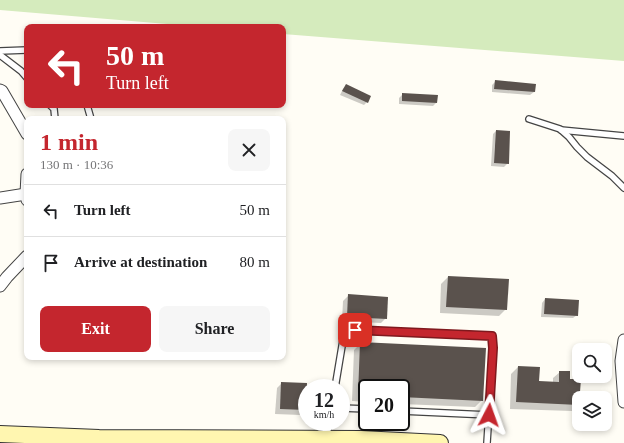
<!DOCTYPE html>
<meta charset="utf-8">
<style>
body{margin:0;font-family:"Times New Roman",serif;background:#f6f6f6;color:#202124;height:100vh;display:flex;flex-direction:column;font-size:15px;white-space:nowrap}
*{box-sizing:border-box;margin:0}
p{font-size:13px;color:#757577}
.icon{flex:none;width:22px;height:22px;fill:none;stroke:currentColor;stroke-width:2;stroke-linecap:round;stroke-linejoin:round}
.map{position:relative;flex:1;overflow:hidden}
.side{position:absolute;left:24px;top:116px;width:262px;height:244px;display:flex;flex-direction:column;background:#fff;border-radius:8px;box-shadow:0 2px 6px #0003}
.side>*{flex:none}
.hud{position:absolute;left:24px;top:24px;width:262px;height:84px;border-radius:8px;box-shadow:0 2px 6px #0003;background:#c4262e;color:#fff;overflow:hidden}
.buttons{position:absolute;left:572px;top:343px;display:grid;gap:8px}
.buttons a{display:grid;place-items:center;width:40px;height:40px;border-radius:8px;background:#fff;box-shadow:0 2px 6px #0003;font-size:20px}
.speed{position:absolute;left:298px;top:379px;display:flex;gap:8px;font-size:20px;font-weight:700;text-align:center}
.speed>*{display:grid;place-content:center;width:52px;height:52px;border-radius:50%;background:#fff;box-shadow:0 2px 6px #0003;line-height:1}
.speed small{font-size:10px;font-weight:400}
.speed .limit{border:2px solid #111;border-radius:6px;background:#fff;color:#111}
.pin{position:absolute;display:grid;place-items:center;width:34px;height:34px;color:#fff;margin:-17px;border-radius:8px;box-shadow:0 2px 6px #0006}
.me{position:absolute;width:44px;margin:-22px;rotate:4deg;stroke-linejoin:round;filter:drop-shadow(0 0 3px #0008)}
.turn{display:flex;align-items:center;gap:14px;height:84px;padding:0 16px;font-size:18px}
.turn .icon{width:52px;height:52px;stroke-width:2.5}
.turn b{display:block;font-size:28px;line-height:34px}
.round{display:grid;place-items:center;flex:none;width:42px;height:42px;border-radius:8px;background:#f6f6f6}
.summary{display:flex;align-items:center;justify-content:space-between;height:68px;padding:0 16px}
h1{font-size:24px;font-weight:700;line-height:30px;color:#c4262e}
.primary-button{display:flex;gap:8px;margin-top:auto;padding:8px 16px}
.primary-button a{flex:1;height:46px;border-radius:8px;background:#c4262e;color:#fff;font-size:16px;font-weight:700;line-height:46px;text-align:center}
.primary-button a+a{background:#f6f6f6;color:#202124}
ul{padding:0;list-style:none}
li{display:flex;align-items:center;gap:12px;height:52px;padding:0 16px;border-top:1px solid #e0e0e0}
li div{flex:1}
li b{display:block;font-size:15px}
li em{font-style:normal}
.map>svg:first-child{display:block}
</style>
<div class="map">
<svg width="624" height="443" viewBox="0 0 624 443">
<rect width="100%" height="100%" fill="#fffdf5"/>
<polygon fill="#d5ebbd" points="0,0 624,0 624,61 283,34 283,27 203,27 0,10"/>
<g fill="#0003">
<polygon points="496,81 534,85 534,92 530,95 492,92 492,85"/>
<polygon points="346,86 367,102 364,105 340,95 343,89"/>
<polygon points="403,94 436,103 433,106 399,104 399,98"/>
<polygon points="496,131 508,163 504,167 491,166 493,134"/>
<polygon points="448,277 507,280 506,309 499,316 440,313 441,284"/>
<polygon points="348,296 386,318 381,323 342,321 343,301"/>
<polygon points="545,299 577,315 573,318 541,317 542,303"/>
<polygon points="361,343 482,400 475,407 401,404 401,388 367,388 367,402 352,401 354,350"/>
<polygon points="518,367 539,368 538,382 553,383 553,378 560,372 569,380 579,405 572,411 510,409 511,374"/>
<polygon points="282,383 305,410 300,415 275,414 277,388"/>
</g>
<g fill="#5a524d">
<polygon points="495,80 536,84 535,92 494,89"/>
<polygon points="346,84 371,96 368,103 342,91"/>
<polygon points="402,93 438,95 437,103 402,101"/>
<polygon points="496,130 510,131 509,164 494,163"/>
<polygon points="448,276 509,279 507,310 446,307"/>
<polygon points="348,294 388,297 387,319 347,317"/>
<polygon points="545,298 579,300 578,316 544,314"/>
<polygon points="360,342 486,348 483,401 401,397 401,388 367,388 367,395 358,395"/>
<polygon points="518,366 540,367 539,381 559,382 559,371 570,371 570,379 581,379 579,405 516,402"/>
<polygon points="281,382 307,383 306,410 280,409"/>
</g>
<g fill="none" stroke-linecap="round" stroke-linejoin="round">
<g stroke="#444" stroke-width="8">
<g id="lane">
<polyline points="0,51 27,50"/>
<polyline points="0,55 21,71 27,78"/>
<polyline points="50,105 54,109 55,119"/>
<polyline points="87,105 91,119"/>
<polyline points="529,119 560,129 569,137 577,147 587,157 612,176 624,188"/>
<polyline points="561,130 624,136"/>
<polyline points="335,388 343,340 355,330 492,336 493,348 487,443"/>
<polyline points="341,408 367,409"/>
<polyline points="401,411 489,415"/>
<polyline points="327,437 329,422"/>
</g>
</g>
<g stroke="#444" stroke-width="13">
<g id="street">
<polyline points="0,90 2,91 27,134"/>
<polyline points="27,174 26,194 27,200"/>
<polyline points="0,198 26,194"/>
<polyline points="0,286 7,277 27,256"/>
<polyline points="624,340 621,361 624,402"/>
</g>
</g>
<g stroke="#333" stroke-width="18">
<polyline id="secondary" points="0,434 99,438 361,439 440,443"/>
</g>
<use href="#lane" stroke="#fff" stroke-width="5.5"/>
<use href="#street" stroke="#fff" stroke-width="11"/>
<use href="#secondary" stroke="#fff6b0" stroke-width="16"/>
</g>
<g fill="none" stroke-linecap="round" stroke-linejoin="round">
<g stroke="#7f191e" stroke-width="10">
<polyline id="route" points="355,330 492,336 493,348 489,415"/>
</g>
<use href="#route" stroke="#c4262e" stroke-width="7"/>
</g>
</svg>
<div class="buttons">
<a><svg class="icon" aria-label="search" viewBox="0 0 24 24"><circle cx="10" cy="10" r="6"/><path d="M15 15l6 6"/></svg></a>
<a><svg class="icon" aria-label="layers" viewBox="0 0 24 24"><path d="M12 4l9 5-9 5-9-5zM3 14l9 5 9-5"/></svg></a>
</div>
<div class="speed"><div>12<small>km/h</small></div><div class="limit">20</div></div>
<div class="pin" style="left:355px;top:330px;background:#d93025"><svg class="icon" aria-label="arrive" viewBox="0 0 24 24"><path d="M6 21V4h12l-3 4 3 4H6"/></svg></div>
<svg class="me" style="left:489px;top:415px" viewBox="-20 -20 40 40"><path d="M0-17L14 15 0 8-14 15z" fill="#c4262e" stroke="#fff" stroke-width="4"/></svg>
<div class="hud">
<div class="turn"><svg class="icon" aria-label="left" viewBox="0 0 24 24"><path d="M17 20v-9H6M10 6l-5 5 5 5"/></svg><div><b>50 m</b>Turn left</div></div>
</div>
<section class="side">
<div class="summary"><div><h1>1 min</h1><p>130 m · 10:36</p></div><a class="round"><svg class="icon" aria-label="close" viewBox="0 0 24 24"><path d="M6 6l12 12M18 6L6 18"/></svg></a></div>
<ul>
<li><svg class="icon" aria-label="left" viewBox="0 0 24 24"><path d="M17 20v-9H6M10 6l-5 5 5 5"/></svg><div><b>Turn left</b></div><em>50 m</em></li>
<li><svg class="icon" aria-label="arrive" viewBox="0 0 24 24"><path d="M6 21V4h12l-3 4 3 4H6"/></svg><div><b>Arrive at destination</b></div><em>80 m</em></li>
</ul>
<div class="primary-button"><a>Exit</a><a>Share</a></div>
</section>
</div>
